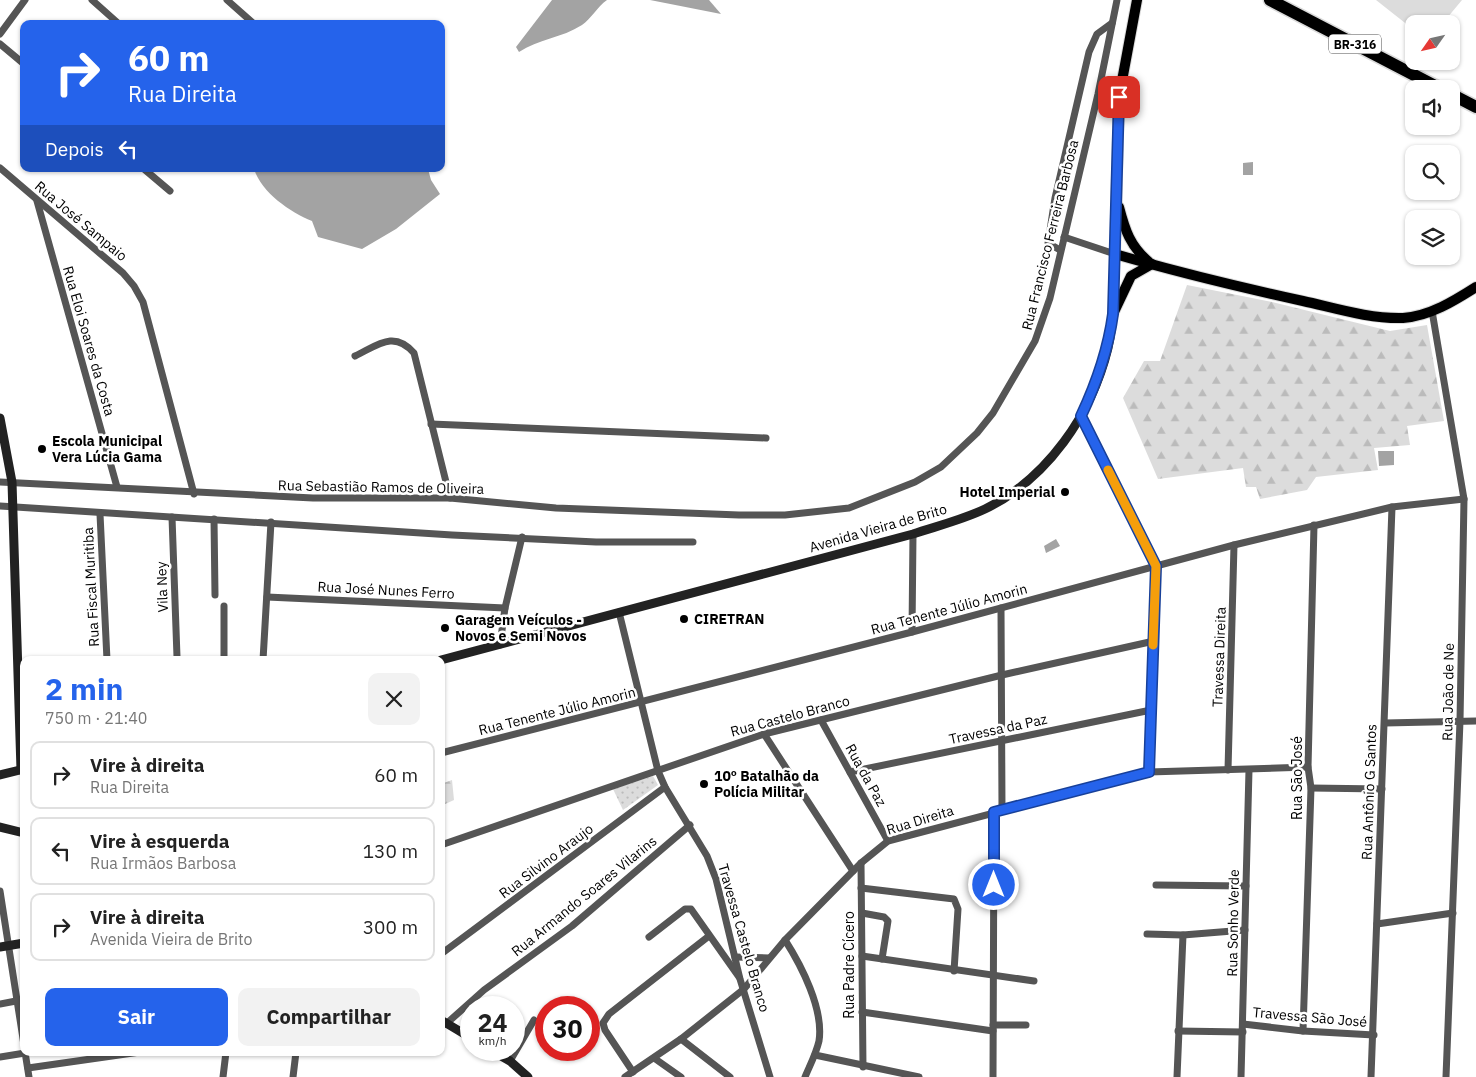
<!DOCTYPE html>
<html lang="pt">
<meta charset="utf-8">
<style>
body{margin:0;font-family:"IBM Plex Sans",sans-serif;background:#f2f2f2;color:#222;height:100vh;display:flex;flex-direction:column;font-size:19px;white-space:nowrap}
*{box-sizing:border-box;margin:0}
p{font-size:16px;color:#767676}
.icon{flex:none;width:28px;height:28px;fill:none;stroke:currentColor;stroke-width:2;stroke-linecap:round;stroke-linejoin:round}
.map{position:relative;flex:1;overflow:hidden}
.details{position:absolute;left:20px;top:656px;width:425px;height:400px;display:flex;flex-direction:column;background:#fff;border-radius:10px;box-shadow:0 1px 4px #0004}
.details>*{flex:none}
.top-card{position:absolute;left:20px;top:20px;width:425px;height:152px;border-radius:10px;box-shadow:0 1px 4px #0004;background:#2563eb;color:#fff;overflow:hidden}
.needle{width:32px;rotate:236deg}
.controls{position:absolute;left:1405px;top:15px;display:grid;gap:10px}
.controls a{display:grid;place-items:center;width:55px;height:55px;border-radius:10px;background:#fff;box-shadow:0 1px 4px #0004;font-size:25px}
.speed{position:absolute;left:460px;top:996px;display:flex;gap:10px;font-size:25px;font-weight:700;text-align:center}
.speed>*{display:grid;place-content:center;width:65px;height:65px;border-radius:50%;background:#fff;box-shadow:0 1px 4px #0004;line-height:1}
.speed small{font-size:12px;font-weight:400}
.speed .limit{border:8px solid #d22;background:#fff;color:#111}
.pin{position:absolute;display:grid;place-items:center;width:42px;height:42px;color:#fff;margin:-21px;border-radius:10px;box-shadow:0 2px 8px #0006}
.me{position:absolute;width:55px;margin:-28px;rotate:0deg;stroke-linejoin:round;filter:drop-shadow(0 0 4px #0008)}
.turn{display:flex;align-items:center;gap:18px;height:105px;padding:0 25px;font-size:22px}
.turn .icon{width:65px;height:65px;stroke-width:2.5}
.turn b{display:block;font-size:35px;line-height:42px}
.then{display:flex;align-items:center;height:48px;padding:0 25px;background:#0003;gap:10px;font-size:19px}
.round{display:grid;place-items:center;flex:none;width:52px;height:52px;border-radius:10px;background:#f2f2f2}
.overview{display:flex;align-items:center;justify-content:space-between;height:85px;padding:0 25px}
h1{font-size:30px;font-weight:800;line-height:38px;color:#2563eb}
.cta{display:flex;gap:10px;margin-top:auto;padding:10px 25px}
.cta a{flex:1;height:58px;border-radius:10px;background:#2563eb;color:#fff;font-size:20px;font-weight:800;line-height:58px;text-align:center}
.cta a+a{background:#f2f2f2;color:#222}
ul{padding:0;list-style:none}
li{display:flex;align-items:center;gap:15px;height:68px;margin:0 10px 8px;padding:0 15px;border:2px solid #e0e0e0;border-radius:10px}
li div{flex:1}
li b{display:block;font-size:19px}
li em{font-style:normal}
.map>svg:first-child{display:block}
</style>
<div class="map">
<svg width="1476" height="1077" viewBox="0 0 1476 1077">
<defs>
<pattern id="forest-firs" width="22" height="20" patternUnits="userSpaceOnUse" patternTransform="scale(1.25)"><rect width="22" height="20" fill="#dcdcdc"/><path d="M5 1l3.5 6h-7zM16 11l3.5 6h-7z" fill="#bbb"/></pattern>
<pattern id="park-dots" width="8" height="8" patternUnits="userSpaceOnUse" patternTransform="scale(1.25)"><rect width="8" height="8" fill="#dcdcdc"/><path d="M2 2h.1M6 6h.1" fill="none" stroke="#bbb" stroke-width="1.8" stroke-linecap="round"/></pattern>
</defs>
<rect width="100%" height="100%" fill="#fff"/>
<polygon fill="#dcdcdc" points="1376,0 1462,0 1442,24 1414,24 1414,30"/>
<g fill="url(#forest-firs)">
<polygon points="1187,285 1272,302 1390,331 1427,325 1444,421 1407,426 1410,445 1374,448 1378,470 1316,477 1307,490 1260,499 1256,487 1246,487 1243,468 1158,479 1123,398 1144,361 1160,361"/>
<polygon points="452,780 454,800 443,805 441,812 441,784"/>
</g>
<polygon fill="url(#park-dots)" points="653,776 658,785 623,810 613,789"/>
<g fill="#a3a3a3">
<path d="M 552,0 L 607,0 C 597,7 591,19 582,25 C 562,38 538,39 519,52 L 516,47 Z"/>
<polygon points="650,0 709,0 721,14"/>
<polygon points="1253,162 1253,175 1243,175 1243,163"/>
<path d="M 254,169 L 428,169 L 431,180 L 440,194 L 396,229 L 362,249 L 318,237 L 312,221 C 290,212 262,193 254,169 Z"/>
<polygon points="1378,451 1394,451 1394,465 1379,466"/>
<polygon points="1056,539 1060,546 1046,553 1044,546"/>
</g>
<g fill="none" stroke-linecap="round" stroke-linejoin="round">
<g stroke="#dbdbdb" stroke-width="12">
<g id="primary">
<path d="M 1137,0 L 1119,97 L 1115,254 C 1177,272 1239,287 1303,301 C 1335,308 1369,319 1403,318 C 1430,316 1454,301 1476,287"/>
<path d="M 1119,207 C 1125,230 1130,246 1149,262"/>
<polyline points="1113,314 1131,276 1152,264"/>
</g>
</g>
<g stroke="#dbdbdb" stroke-width="15">
<g id="highway">
<polyline points="1270,0 1441,89"/>
<polyline points="1451,94 1476,107"/>
</g>
</g>
<g stroke="#555" stroke-width="7">
<polyline points="92,0 119,24"/>
<polyline points="227,0 254,24"/>
<polyline points="0,34 25,0"/>
<polyline points="0,44 24,64"/>
<polyline points="0,168 123,273 134,286 143,302 194,494"/>
<polyline points="144,169 170,191"/>
<polyline points="37,201 117,487"/>
<polyline points="1064,237 1115,254"/>
<polyline points="1060,250 1048,243 1055,198 1089,52 1097,34 1112,23"/>
<polyline points="1432,311 1464,499 1460,721 1446,1077"/>
<path d="M 355,356 C 378,345 394,330 414,353 L 450,498"/>
<polyline points="1081,416 1156,566 1149,772"/>
<polyline points="431,424 766,438"/>
<polyline points="0,482 313,498 450,498 556,508 739,515 785,515 849,508 915,482 941,467 977,433 993,413 1035,341 1050,298 1098,94 1117,0"/>
<polyline points="0,506 452,535 596,542 693,542"/>
<polyline points="100,514 107,660"/>
<polyline points="172,517 177,657"/>
<polyline points="214,519 215,595"/>
<polyline points="267,597 505,608"/>
<polyline points="224,606 224,660"/>
<polyline points="1001,608 1002,809"/>
<polyline points="619,612 658,771 665,787 707,856 716,879 740,979 770,1077"/>
<polyline points="912,632 913,534"/>
<polyline points="500,645 505,608 522,537"/>
<polyline points="263,660 271,522"/>
<polyline points="821,720 888,841"/>
<polyline points="1385,723 1476,721"/>
<polyline points="764,734 853,871"/>
<polyline points="441,753 912,632 1234,545 1392,507 1464,499"/>
<polyline points="1228,770 1234,545"/>
<polyline points="850,772 1151,710"/>
<polyline points="1311,788 1382,789"/>
<polyline points="441,845 764,734 1002,675 1154,641"/>
<polyline points="861,863 863,1067"/>
<polyline points="1156,885 1246,886"/>
<polyline points="861,888 954,899 958,909 954,971"/>
<polyline points="0,891 24,1045"/>
<polyline points="862,913 884,917 888,921 882,959"/>
<polyline points="1377,924 1453,913"/>
<polyline points="1147,934 1183,935 1245,930"/>
<polyline points="649,937 685,909 691,909 739,977"/>
<path d="M 785,940 C 801,965 824,1009 819,1041 C 816,1054 810,1065 805,1077"/>
<polyline points="441,954 665,787"/>
<polyline points="862,956 1034,981"/>
<polyline points="735,957 769,958"/>
<polyline points="0,1004 16,1001"/>
<polyline points="862,1012 993,1031"/>
<polyline points="446,1024 484,990 572,926 690,825"/>
<polyline points="1243,1024 1303,1031 1374,1035"/>
<polyline points="993,1025 1026,1025"/>
<polyline points="1178,1031 1243,1032"/>
<polyline points="1303,1031 1311,788 1308,767 1314,525"/>
<polyline points="681,1039 730,1077"/>
<polyline points="25,1052 29,1077"/>
<polyline points="815,1055 919,1077"/>
<polyline points="0,1057 25,1053"/>
<polyline points="654,1058 681,1077"/>
<polyline points="510,1061 534,1020"/>
<polyline points="28,1068 140,1052"/>
<polyline points="633,1072 605,1030 603,1023 609,1014 709,936"/>
<polyline points="223,1077 226,1052"/>
<polyline points="293,1077 296,1052"/>
<polyline points="625,1077 681,1039 744,989 785,940 861,863 888,841 1149,772 1308,767"/>
<polyline points="993,1077 994,812"/>
<polyline points="1177,1077 1183,935"/>
<polyline points="1241,1077 1249,770"/>
<polyline points="1371,1077 1392,507"/>
</g>
<g stroke="#222" stroke-width="9">
<polyline points="0,418 12,482 21,770"/>
<path d="M 441,660 L 913,534 C 937,526 962,520 985,509 C 1047,479 1092,414 1108,348 C 1115,317 1114,285 1115,254"/>
<polyline points="0,775 24,769"/>
<polyline points="0,827 24,833"/>
<polyline points="0,947 24,943"/>
<polyline points="441,1020 471,1038"/>
<polyline points="491,1050 510,1061 528,1077"/>
</g>
<use href="#primary" stroke="#000" stroke-width="10"/>
<use href="#highway" stroke="#000" stroke-width="12"/>
</g>
<g fill="none" stroke-linecap="round" stroke-linejoin="round">
<g stroke="#184099" stroke-width="12">
<path id="route" d="M 994,885 L 994,812 L 1149,772 L 1156,566 L 1081,416 C 1097,382 1108,351 1113,314 L 1119,97"/>
</g>
<use href="#route" stroke="#2563eb" stroke-width="9"/>
<polyline stroke="#f59e0b" stroke-width="9" points="1108,470 1156,566 1153,645"/>
</g>
<g fill="#000" stroke="#fff" stroke-width="2">
<circle cx="42" cy="449" r="5"/>
<circle cx="1065" cy="492" r="5"/>
<circle cx="684" cy="619" r="5"/>
<circle cx="445" cy="628" r="5"/>
<circle cx="704" cy="784" r="5"/>
</g>
<g text-anchor="middle" dominant-baseline="central" stroke-width="5" stroke-linejoin="round" paint-order="stroke">
<rect fill="#fff" stroke="#4c4c4c" stroke-width="1" x="1329" y="34.5" width="52" height="19" rx="4"/>
<g font-size="12" font-weight="bold" fill="#000">
<text x="1355" y="44">BR-316</text>
</g>
<g font-size="14" fill="#000" stroke="#fff">
<text transform="translate(81 221) rotate(40)">Rua José Sampaio</text>
<text transform="translate(1050 235) rotate(-76)">Rua Francisco Ferreira Barbosa</text>
<text transform="translate(89 341) rotate(74)">Rua Eloi Soares da Costa</text>
<text transform="translate(381 487) rotate(1)">Rua Sebastião Ramos de Oliveira</text>
<text transform="translate(878 528) rotate(-16)">Avenida Vieira de Brito</text>
<text transform="translate(91 587) rotate(-93)">Rua Fiscal Muritiba</text>
<text transform="translate(162 587) rotate(-92)">Vila Ney</text>
<text transform="translate(386 590) rotate(3)">Rua José Nunes Ferro</text>
<text transform="translate(949 609) rotate(-15)">Rua Tenente Júlio Amorin</text>
<text transform="translate(1219 657) rotate(-88)">Travessa Direita</text>
<text transform="translate(1448 692) rotate(-89)">Rua João de Ne</text>
<text transform="translate(557 711) rotate(-14)">Rua Tenente Júlio Amorin</text>
<text transform="translate(790 716) rotate(-15)">Rua Castelo Branco</text>
<text transform="translate(998 729) rotate(-12)">Travessa da Paz</text>
<text transform="translate(866 775) rotate(61)">Rua da Paz</text>
<text transform="translate(1297 778) rotate(-90)">Rua São José</text>
<text transform="translate(1369 792) rotate(-88)">Rua Antônio G Santos</text>
<text transform="translate(920 820) rotate(-17)">Rua Direita</text>
<text transform="translate(546 861) rotate(-37)">Rua Silvino Araujo</text>
<text transform="translate(584 896) rotate(-39)">Rua Armando Soares Vilarins</text>
<text transform="translate(1233 923) rotate(-89)">Rua Sonho Verde</text>
<text transform="translate(744 938) rotate(74)">Travessa Castelo Branco</text>
<text transform="translate(849 965) rotate(-90)">Rua Padre Cícero</text>
<text transform="translate(1310 1017) rotate(5)">Travessa São José</text>
</g>
<g font-size="14" font-weight="bold" fill="#000" stroke="#fff" text-anchor="start">
<text x="52" y="441">Escola Municipal<tspan x="52" dy="16">Vera Lúcia Gama</tspan></text>
<text x="1055" y="492" text-anchor="end">Hotel Imperial</text>
<text x="694" y="619">CIRETRAN</text>
<text x="455" y="620">Garagem Veículos -<tspan x="455" dy="16">Novos e Semi Novos</tspan></text>
<text x="714" y="776">10º Batalhão da<tspan x="714" dy="16">Polícia Militar</tspan></text>
</g>
</g>
</svg>
<div class="controls">
<a><svg class="needle" viewBox="-14 -14 28 28"><path d="M0-13l5 13h-10z" fill="#e53935"/><path d="M0 13l5-13h-10z" fill="#767676"/></svg></a>
<a><svg class="icon" aria-label="sound" viewBox="0 0 24 24"><path d="M4 9h4l5-4v14l-5-4H4zM17 9q2 3 0 6"/></svg></a>
<a><svg class="icon" aria-label="search" viewBox="0 0 24 24"><circle cx="10" cy="10" r="6"/><path d="M15 15l6 6"/></svg></a>
<a><svg class="icon" aria-label="layers" viewBox="0 0 24 24"><path d="M12 4l9 5-9 5-9-5zM3 14l9 5 9-5"/></svg></a>
</div>
<div class="speed"><div>24<small>km/h</small></div><div class="limit">30</div></div>
<div class="pin" style="left:1119px;top:97px;background:#d93025"><svg class="icon" aria-label="arrive" viewBox="0 0 24 24"><path d="M6 21V4h12l-3 4 3 4H6"/></svg></div>
<svg class="me" style="left:994px;top:885px" viewBox="-20 -20 40 40"><circle r="17" fill="#2563eb" stroke="#fff" stroke-width="3"/><path d="M0-11L8 9 0 5-8 9z" fill="#fff"/></svg>
<div class="top-card">
<div class="turn"><svg class="icon" aria-label="right" viewBox="0 0 24 24"><path d="M7 20v-9h11M14 6l5 5-5 5"/></svg><div><b>60 m</b>Rua Direita</div></div>
<div class="then">Depois<svg class="icon" aria-label="left" viewBox="0 0 24 24"><path d="M17 20v-9H6M10 6l-5 5 5 5"/></svg></div>
</div>
<section class="details">
<div class="overview"><div><h1>2 min</h1><p>750 m · 21:40</p></div><a class="round"><svg class="icon" aria-label="close" viewBox="0 0 24 24"><path d="M6 6l12 12M18 6L6 18"/></svg></a></div>
<ul>
<li><svg class="icon" aria-label="right" viewBox="0 0 24 24"><path d="M7 20v-9h11M14 6l5 5-5 5"/></svg><div><b>Vire à direita</b><p>Rua Direita</p></div><em>60 m</em></li>
<li><svg class="icon" aria-label="left" viewBox="0 0 24 24"><path d="M17 20v-9H6M10 6l-5 5 5 5"/></svg><div><b>Vire à esquerda</b><p>Rua Irmãos Barbosa</p></div><em>130 m</em></li>
<li><svg class="icon" aria-label="right" viewBox="0 0 24 24"><path d="M7 20v-9h11M14 6l5 5-5 5"/></svg><div><b>Vire à direita</b><p>Avenida Vieira de Brito</p></div><em>300 m</em></li>
</ul>
<div class="cta"><a>Sair</a><a>Compartilhar</a></div>
</section>
</div>
